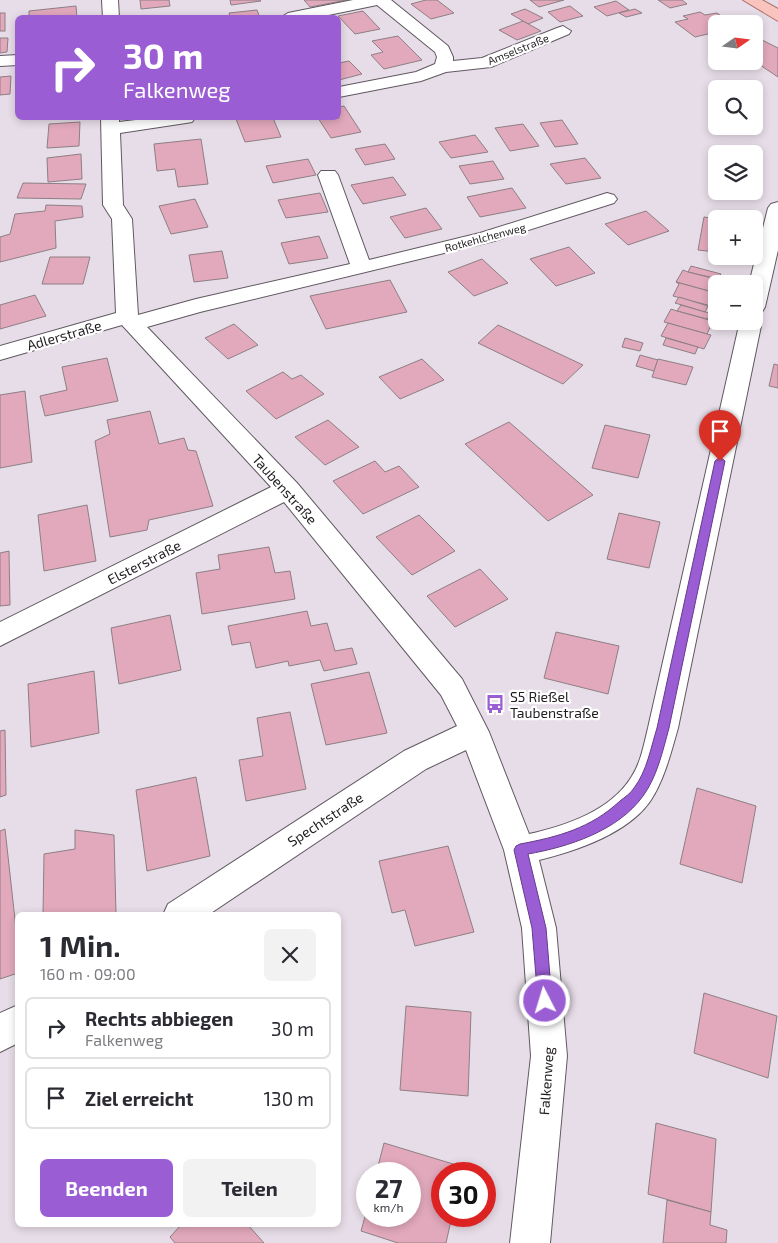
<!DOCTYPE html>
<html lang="de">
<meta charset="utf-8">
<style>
body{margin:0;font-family:"Exo 2",sans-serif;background:#f2f2f3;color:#2b2b33;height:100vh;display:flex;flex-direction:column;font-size:19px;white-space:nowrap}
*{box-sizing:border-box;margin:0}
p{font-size:16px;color:#7c7c81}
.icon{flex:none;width:28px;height:28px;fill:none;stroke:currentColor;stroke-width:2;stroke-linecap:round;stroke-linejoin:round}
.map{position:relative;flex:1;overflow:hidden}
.side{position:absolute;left:15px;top:912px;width:326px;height:315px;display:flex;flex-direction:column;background:#fff;border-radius:8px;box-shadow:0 2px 8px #0003}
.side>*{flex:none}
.hud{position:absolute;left:15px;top:15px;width:326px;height:105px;border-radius:8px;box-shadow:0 2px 8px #0003;background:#9b5dd3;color:#fff;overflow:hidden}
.needle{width:32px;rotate:76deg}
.buttons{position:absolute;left:708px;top:15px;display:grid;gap:10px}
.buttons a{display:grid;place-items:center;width:55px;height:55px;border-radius:8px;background:#fff;box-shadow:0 2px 8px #0003;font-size:25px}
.speed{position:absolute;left:356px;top:1162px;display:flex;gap:10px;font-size:25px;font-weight:700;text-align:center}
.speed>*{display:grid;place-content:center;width:65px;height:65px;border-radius:50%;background:#fff;box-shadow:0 2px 8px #0003;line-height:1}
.speed small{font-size:12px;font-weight:400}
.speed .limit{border:8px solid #d22;background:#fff;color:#111}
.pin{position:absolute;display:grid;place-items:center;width:42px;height:42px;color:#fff;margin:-51px -21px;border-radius:50% 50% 50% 0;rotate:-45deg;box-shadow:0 0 5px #0007}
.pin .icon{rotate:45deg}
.me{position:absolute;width:55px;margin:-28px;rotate:355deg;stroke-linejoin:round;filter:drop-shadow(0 0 4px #0008)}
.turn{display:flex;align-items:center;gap:18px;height:105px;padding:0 25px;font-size:22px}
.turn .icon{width:65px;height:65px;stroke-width:2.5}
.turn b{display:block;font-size:35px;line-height:42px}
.round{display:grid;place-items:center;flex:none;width:52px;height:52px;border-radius:8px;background:#f2f2f3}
.head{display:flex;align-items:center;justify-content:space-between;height:85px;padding:0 25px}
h1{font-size:30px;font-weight:700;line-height:38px}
.button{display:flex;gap:10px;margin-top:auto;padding:10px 25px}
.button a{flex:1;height:58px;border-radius:8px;background:#9b5dd3;color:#fff;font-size:20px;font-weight:700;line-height:58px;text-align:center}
.button a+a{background:#f2f2f3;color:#2b2b33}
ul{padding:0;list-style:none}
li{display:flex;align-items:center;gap:15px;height:62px;margin:0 10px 8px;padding:0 15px;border:2px solid #e1e1e2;border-radius:8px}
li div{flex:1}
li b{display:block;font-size:19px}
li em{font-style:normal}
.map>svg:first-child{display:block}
</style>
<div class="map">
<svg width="778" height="1243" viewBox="0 0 778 1243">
<rect width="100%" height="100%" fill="#e7dde8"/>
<g fill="#e2a9bc" stroke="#8d7f83">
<polygon points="140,0 169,0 170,6 141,9"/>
<polygon points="230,0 260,0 261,1 231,5"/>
<polygon points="304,0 347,0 310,7"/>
<polygon points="426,0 437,0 454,13 431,19 411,4"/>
<polygon points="530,0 564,0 539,7"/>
<polygon points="658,0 682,0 687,4 670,8"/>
<polygon points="616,1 629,10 607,16 594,7"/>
<polygon points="76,6 77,18 29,18 29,11"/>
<polygon points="570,6 583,16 560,22 548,12"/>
<polygon points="525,9 543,18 528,24 511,14"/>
<polygon points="635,9 642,13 626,17 619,13"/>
<polygon points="257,10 260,18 231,18 229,13"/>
<polygon points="363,11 380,29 355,34 338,16"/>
<polygon points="700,12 705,15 717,13 733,24 716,24 716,32 695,37 675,22 688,19 683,16"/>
<rect x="0" y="13" width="5" height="18"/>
<polygon points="523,21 541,31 517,40 499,30"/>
<polygon points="398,36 422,60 384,69 371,55 383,52 372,41"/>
<polygon points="0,38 8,38 7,52 0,53"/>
<polygon points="762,40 778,48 778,77 754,61 754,51 756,50 754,49 754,43"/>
<polygon points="349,61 362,74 339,80 339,63"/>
<polygon points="11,76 10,94 0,95 0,77"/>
<polygon points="344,106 361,132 331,138 318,118 339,118 339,107"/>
<polygon points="273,118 281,137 245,142 236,119"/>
<polygon points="562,120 578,144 555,147 540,123"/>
<polygon points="80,122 79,146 47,148 49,124"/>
<polygon points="523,124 539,146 510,151 495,128"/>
<polygon points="475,135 488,152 451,158 439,142"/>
<polygon points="201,139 208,184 178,187 175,169 157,171 154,144"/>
<polygon points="385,144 395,159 365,165 355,149"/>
<polygon points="81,154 82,179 48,182 47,158"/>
<polygon points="585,158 601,178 566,184 550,164"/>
<polygon points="308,159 316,175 273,183 266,166"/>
<polygon points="493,161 504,179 470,184 459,166"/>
<polygon points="393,177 406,195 363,204 351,185"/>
<polygon points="23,183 86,184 81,199 17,198"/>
<polygon points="512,188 526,208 480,217 467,197"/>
<polygon points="320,193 328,212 286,218 278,200"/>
<polygon points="195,199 208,227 171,234 159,206"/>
<polygon points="46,205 82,206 83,217 55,221 56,248 0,262 0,237 10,234 15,214 45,211"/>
<polygon points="426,208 442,229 405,238 390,217"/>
<polygon points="646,211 669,231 628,245 605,224"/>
<polygon points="704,217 718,219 716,219 716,252 698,250"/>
<polygon points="319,236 328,258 289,264 281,243"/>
<polygon points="569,247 595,273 556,286 530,259"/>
<polygon points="222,251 228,278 194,282 189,255"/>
<polygon points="50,257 90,257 83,284 42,284"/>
<polygon points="482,259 508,283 474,296 448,272"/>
<polygon points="691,266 721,274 718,279 688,272"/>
<polygon points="683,270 688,272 724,281 723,284 716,284 716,293 676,282"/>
<polygon points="390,280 407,312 326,329 310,296"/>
<polygon points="676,282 716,293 715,307 673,296 679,284"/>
<polygon points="35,295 46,316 0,329 0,305"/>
<polygon points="679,297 708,306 705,312 675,303"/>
<polygon points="681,305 705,312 711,313 707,319 677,311"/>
<polygon points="671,309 677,311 713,321 707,334 664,322"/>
<polygon points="668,323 707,334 711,335 704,349 661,336"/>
<polygon points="234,324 258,345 228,359 205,338"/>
<polygon points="498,325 583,365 563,384 478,343"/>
<polygon points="625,338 643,343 640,351 622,347"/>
<polygon points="666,338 698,347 695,354 663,345"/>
<polygon points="640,355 658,360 654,371 636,366"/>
<polygon points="107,358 118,401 45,416 40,396 67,390 62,367"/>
<polygon points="422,359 444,380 400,399 379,377"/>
<polygon points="658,359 693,367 686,385 652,377"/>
<polygon points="774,364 778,365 778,388 769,386"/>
<polygon points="283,372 292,379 301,375 324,394 276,419 246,391"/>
<polygon points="25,391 32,462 0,468 0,395"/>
<polygon points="150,411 159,444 184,438 188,450 196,451 213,506 149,520 147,530 110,537 95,441 110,434 107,420"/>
<polygon points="328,420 359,447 325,465 295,437"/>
<polygon points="509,422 593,495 548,521 465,444"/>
<polygon points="605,425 650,435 638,478 592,468"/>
<polygon points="375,461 385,472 399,466 419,487 363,514 333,481"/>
<polygon points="87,505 96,561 44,571 38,515"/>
<polygon points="619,513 660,522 649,568 607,559"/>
<polygon points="419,515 455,551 412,575 376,537"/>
<polygon points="269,547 275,573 290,571 295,599 202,614 196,573 220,569 218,555"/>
<polygon points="9,551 10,605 0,606 0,553"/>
<polygon points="480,569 508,599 455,627 427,596"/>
<polygon points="307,611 311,626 327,623 335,651 352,648 357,664 324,671 320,660 289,666 288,661 256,668 250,642 232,645 228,626"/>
<polygon points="170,615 181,670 119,684 111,628"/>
<polygon points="556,632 619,646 608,694 544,678"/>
<polygon points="94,671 99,733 31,747 28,684"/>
<polygon points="369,672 387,733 326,745 311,684"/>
<polygon points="290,712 306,789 246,801 239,760 263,756 257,718"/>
<polygon points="5,730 6,795 0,797 0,731"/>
<polygon points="196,777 210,856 147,871 136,790"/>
<polygon points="697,788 756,806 742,883 680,864"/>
<polygon points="5,829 18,947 18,973 0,979 0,831"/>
<polygon points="75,830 114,835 116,915 43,915 44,854 75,849"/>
<polygon points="448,846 474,932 415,946 405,910 392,913 379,861"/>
<polygon points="704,993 777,1016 768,1078 694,1053"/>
<polygon points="406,1006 471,1012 468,1096 400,1090"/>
<polygon points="656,1123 716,1139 711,1212 648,1194"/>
<polygon points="384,1143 463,1167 461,1174 442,1174 442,1216 452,1216 446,1243 398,1243 361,1231 368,1206 368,1216 410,1216 410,1174 376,1174"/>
<polygon points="667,1200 711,1212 710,1225 727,1230 726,1243 663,1243"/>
<polygon points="181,1225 248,1225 264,1243 175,1243 170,1237"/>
</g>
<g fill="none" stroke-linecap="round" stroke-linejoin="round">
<g stroke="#605861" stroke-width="2">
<g id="minor">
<polygon points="102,0 118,0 119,18 103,18"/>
<polygon points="353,0 391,0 448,46 453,57 453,61 482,58 557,28 563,26 571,31 569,34 491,67 446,72 421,81 339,97 339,87 416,72 435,64 437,57 435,52 377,5 314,18 280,18 288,13"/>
<polygon points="18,55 18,65 0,66 0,56"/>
<path d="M 101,118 L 119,118 L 119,122 L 152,118 L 195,118 L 192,122 L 186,123 L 120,133 L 123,205 L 132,219 L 138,315 L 196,299 L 350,264 L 318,175 L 321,171 L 335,171 L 338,175 L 369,260 L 480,233 L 607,193 L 614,195 L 617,199 L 614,203 L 494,241 L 200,312 L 147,327 L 297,483 L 462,679 L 489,732 L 529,834 C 566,826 612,810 632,776 C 641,762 644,744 648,728 L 740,321 L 754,321 L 754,315 L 759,316 L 762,321 L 678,728 C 671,752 665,778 651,800 C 629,833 576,851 539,860 L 556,928 L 567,1056 L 550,1243 L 510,1243 L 531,1056 L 522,928 L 504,850 L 466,750 L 426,769 L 208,915 L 163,915 L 168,904 L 404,751 L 457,726 L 441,695 L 284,502 L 0,646 L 0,622 L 271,487 L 122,325 L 0,360 L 0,346 L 116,313 L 112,219 L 103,205 Z"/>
<polygon points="778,202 778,250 765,307 762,312 754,314 754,284 749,284 768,208 771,204"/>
<polygon points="18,1005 18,1043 0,1052 0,1013"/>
</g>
</g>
<g stroke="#aa706b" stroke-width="2">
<polygon id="major" points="743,0 762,0 778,9 778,21"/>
</g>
<use href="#minor" fill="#fff" fill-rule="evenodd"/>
<use href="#major" fill="#f9c4be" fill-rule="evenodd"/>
</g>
<path fill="#9b5dd3" stroke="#653c89" d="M 720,457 L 725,461 L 669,728 C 663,750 657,777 643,796 C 618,831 568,847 528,854 L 546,928 L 552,1001 L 550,1006 L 545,1008 L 540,1006 L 538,1001 L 532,928 L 514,850 L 516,846 L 520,844 C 558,837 591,828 620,801 C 625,797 631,793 634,788 C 647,771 651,747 657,728 L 715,461 Z"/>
<defs>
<g id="bus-bare" transform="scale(1.5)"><path d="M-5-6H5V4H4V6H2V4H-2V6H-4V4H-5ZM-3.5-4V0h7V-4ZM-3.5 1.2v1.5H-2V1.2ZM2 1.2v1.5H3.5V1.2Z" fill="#9b5dd3" stroke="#fff" stroke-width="2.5" paint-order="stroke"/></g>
</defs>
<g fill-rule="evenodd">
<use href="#bus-bare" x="495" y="704"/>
</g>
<g text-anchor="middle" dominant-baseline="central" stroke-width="4.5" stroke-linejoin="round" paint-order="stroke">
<g font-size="11" fill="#201c20" stroke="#fff">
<text transform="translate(518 49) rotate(-22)">Amselstraße</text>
<text transform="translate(485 237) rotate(-15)">Rotkehlchenweg</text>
</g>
<g font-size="14" fill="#201c20" stroke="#fff">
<text transform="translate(64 335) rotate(-16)">Adlerstraße</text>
<text transform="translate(285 489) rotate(48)">Taubenstraße</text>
<text transform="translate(144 562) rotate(-27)">Elsterstraße</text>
<text transform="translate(325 819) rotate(-33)">Spechtstraße</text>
<text transform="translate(546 1081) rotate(-86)">Falkenweg</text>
</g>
<g font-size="14" fill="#201c20" stroke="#fff" text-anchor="start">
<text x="510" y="696">S5 Rießel<tspan x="510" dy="16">Taubenstraße</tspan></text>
</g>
</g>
</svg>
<div class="buttons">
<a><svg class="needle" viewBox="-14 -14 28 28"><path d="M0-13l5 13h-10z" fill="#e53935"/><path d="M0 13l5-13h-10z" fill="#7c7c81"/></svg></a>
<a><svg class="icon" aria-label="search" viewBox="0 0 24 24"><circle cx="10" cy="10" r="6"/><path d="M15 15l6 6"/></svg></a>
<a><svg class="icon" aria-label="layers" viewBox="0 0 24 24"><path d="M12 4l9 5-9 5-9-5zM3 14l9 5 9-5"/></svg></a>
<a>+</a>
<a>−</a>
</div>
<div class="speed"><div>27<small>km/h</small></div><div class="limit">30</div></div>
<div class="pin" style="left:720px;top:461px;background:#d93025"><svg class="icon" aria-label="arrive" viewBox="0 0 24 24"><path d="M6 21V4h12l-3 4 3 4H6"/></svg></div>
<svg class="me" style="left:545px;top:1001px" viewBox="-20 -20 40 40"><circle r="17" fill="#9b5dd3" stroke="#fff" stroke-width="3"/><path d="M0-11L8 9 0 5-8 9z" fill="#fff"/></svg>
<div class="hud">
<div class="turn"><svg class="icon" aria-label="right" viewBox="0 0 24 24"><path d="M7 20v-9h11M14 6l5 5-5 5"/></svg><div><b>30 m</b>Falkenweg</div></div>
</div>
<section class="side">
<div class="head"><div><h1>1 Min.</h1><p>160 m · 09:00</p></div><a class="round"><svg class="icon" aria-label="close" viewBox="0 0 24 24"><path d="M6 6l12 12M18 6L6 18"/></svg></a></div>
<ul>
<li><svg class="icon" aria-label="right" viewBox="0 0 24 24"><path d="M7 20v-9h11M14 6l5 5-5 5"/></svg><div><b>Rechts abbiegen</b><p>Falkenweg</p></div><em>30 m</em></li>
<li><svg class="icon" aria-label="arrive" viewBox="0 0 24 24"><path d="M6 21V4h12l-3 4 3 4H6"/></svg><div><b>Ziel erreicht</b></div><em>130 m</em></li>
</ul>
<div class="button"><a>Beenden</a><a>Teilen</a></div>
</section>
</div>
